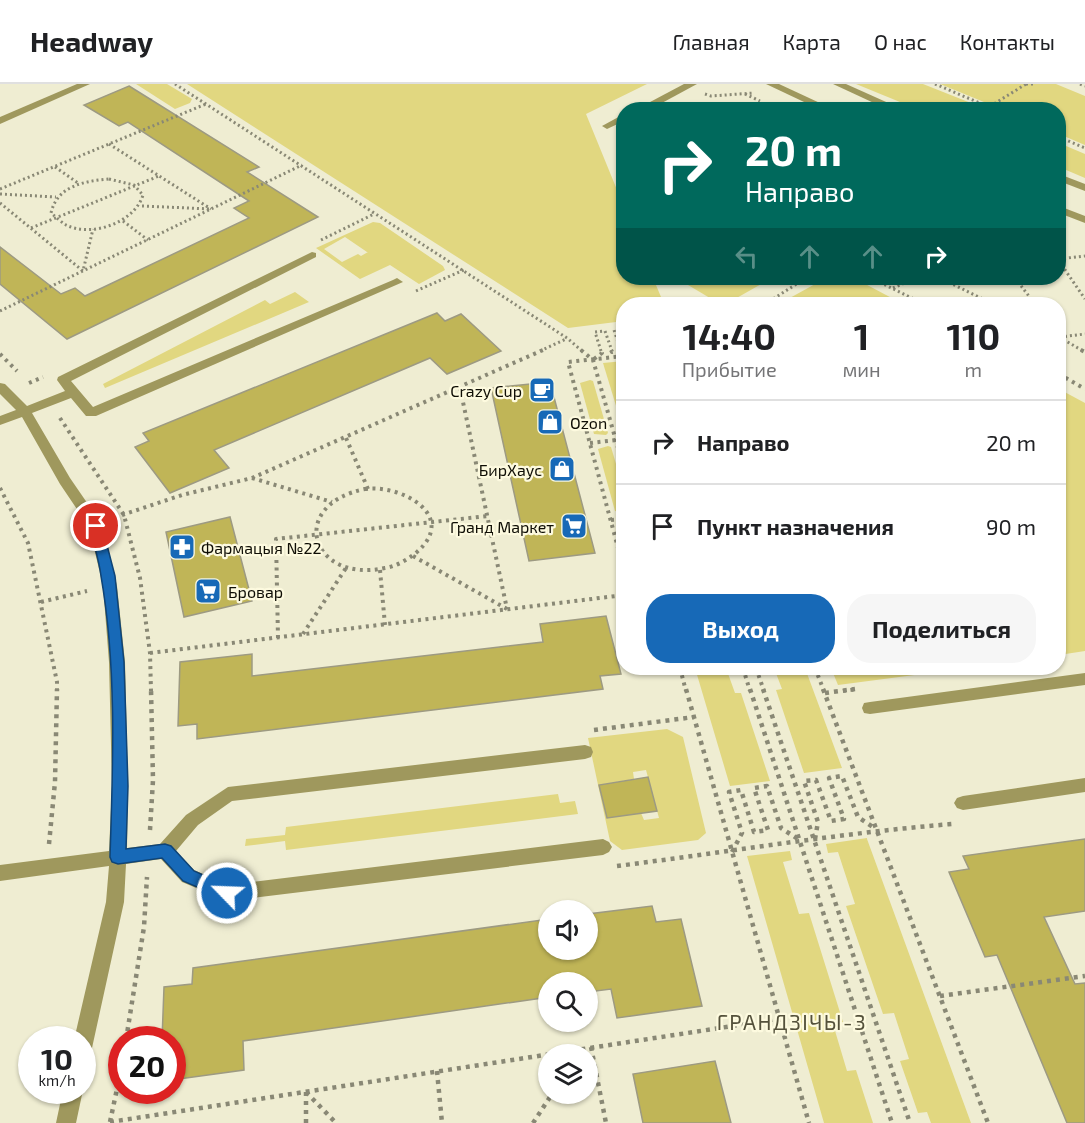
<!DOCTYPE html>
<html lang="ru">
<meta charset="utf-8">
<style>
body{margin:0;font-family:"Exo 2",sans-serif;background:#f6f6f6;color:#202124;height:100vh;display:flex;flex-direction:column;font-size:22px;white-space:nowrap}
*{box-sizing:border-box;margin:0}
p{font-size:20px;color:#757577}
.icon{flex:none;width:33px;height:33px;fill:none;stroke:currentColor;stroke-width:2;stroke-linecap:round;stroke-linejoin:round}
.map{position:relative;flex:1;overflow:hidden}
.sheet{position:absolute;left:616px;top:213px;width:450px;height:378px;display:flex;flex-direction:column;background:#fff;border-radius:24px;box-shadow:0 2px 4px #0004}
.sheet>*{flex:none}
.guide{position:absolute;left:616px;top:18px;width:450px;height:183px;border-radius:24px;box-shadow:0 2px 4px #0004;background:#00695c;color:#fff;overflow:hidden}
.fabs{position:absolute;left:538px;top:816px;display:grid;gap:12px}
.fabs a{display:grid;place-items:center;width:60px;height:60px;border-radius:50%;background:#fff;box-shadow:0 2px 4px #0004;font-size:30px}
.speed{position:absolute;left:18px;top:942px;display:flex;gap:12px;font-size:30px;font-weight:700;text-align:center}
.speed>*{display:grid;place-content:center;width:78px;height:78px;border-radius:50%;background:#fff;box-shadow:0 2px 4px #0004;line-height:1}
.speed small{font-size:15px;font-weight:400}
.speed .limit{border:9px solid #d22;background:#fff;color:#111}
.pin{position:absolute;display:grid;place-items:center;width:51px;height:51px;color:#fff;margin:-26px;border:3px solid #fff;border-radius:50%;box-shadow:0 2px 6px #0007}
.me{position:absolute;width:66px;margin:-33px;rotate:294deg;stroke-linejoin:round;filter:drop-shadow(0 0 4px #0008)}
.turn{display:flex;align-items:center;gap:21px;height:126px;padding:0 30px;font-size:27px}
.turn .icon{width:78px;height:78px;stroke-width:2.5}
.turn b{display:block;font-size:42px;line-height:51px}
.lanes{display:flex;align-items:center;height:57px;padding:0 30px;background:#0003;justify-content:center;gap:30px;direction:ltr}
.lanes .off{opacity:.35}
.eta{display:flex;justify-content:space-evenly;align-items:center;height:102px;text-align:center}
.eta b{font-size:36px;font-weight:700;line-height:42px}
.action{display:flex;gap:12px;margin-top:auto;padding:12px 30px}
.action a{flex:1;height:69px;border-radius:24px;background:#1769b7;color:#fff;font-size:24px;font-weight:700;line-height:69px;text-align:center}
.action a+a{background:#f6f6f6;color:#202124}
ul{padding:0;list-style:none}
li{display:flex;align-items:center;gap:18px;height:84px;padding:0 30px;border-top:2px solid #e0e0e0}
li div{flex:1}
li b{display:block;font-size:22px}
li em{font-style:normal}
header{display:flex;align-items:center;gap:36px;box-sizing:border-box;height:84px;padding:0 30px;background:#fff;border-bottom:2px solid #e0e0e0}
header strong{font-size:28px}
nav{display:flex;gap:33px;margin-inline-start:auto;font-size:21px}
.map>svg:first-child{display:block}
</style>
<header>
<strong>Headway</strong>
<nav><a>Главная</a><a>Карта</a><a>О нас</a><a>Контакты</a></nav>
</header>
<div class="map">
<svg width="1085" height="1039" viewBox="0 0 1085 1039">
<rect width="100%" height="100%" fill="#efedd2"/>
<g fill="#e1d780" fill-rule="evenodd">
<polygon points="136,0 167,0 192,15 190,19 175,25"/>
<polygon points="187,0 647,0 586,30 624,123 624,194 653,194 664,220 624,220 624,237 568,244"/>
<polygon points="856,0 923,0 981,23 977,26 917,25"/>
<polygon points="940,0 1056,0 1085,12 1085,61 1059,50 1059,26 1001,25"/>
<polygon points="1059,59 1085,70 1085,94 1059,83"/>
<path d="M 373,138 L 380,139 L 443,182 L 445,186 L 419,200 L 390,181 L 360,195 L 316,164 ZM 345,153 L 367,168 L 368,168 L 361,172 L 358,170 L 342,178 L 324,165 Z"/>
<polygon points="702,194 772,194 726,220 720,220 688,201"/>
<polygon points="826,194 854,194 903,220 779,220"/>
<polygon points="295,208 309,218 105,304 103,300 265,216 270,220"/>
<polygon points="624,277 624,348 603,279"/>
<polygon points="590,296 593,297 608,349 606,351 594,350 580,299"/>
<polygon points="1059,305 1085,319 1085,567 1059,571"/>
<polygon points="608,362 611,363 624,407 624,429 615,427 598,365"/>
<polygon points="695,584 726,584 735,609 741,609 770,697 730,702"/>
<polygon points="774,584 805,584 842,684 804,689 776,606 782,605"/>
<polygon points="831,584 968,584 838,601"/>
<path d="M 667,645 L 683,653 L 706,749 L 698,756 L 622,766 L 610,757 L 588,654 ZM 646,686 L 659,734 L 644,736 L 641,729 L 607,734 L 599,701 L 634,695 L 633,688 Z"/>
<polygon points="558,710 560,719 575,717 578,730 286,766 285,757 245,762 246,755 285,751 286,743"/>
<polygon points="867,754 867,755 971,1039 931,1039 927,1028 918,1029 900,977 909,975 894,929 883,930 846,822 855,820 838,768 828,769 826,760"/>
<polygon points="790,767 792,776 783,778 799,830 809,829 843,938 833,940 847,987 856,986 873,1039 824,1039 747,772"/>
</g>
<g fill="#c0b557" stroke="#9d9a82" stroke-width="1.5">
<polygon points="129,2 259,83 247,88 318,133 67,255 0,200 0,163 61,210 75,204 85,212 249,134 234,124 249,117 128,38 119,42 84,21"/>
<polygon points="437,229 445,237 461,230 501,267 447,290 430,274 214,366 229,384 170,409 135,363 149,357 143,349"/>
<polygon points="550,298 595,469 529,477 491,304"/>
<polygon points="230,433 252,517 184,533 166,448"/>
<polygon points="606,532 621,590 600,592 603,605 197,655 197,640 178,642 180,578 252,570 252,592 543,558 540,540"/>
<polygon points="648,693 657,727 607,734 599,701"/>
<polygon points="1085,755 1085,827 1044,833 1075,900 1085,899 1085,1039 1067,1039 997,871 985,873 949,788 969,785 963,772"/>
<polygon points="652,822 656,838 681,835 702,922 617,934 611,905 588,908 588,898 549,898 549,913 243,957 244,986 172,996 172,956 162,956 164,903 192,900 193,884 549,835 549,866 588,866 588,830"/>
<polygon points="715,977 731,1039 643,1039 633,990"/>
</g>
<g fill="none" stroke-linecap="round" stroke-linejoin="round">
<g stroke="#898875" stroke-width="3" stroke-dasharray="2 3" stroke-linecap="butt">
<polyline points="175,0 567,254 582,267"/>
<polyline points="935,0 989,23 1026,0"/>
<polyline points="1026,0 1033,0"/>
<polyline points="1080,0 1085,2"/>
<polyline points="705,10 711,12 754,9"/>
<polyline points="745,10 760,17"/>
<polyline points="1059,53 1085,64"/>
<polyline points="109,60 211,125"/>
<polyline points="55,83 78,99"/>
<path d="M 109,95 L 134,101 L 143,111 C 135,138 92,154 66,141 C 61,138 56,133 51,129 C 57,102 84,97 109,95 Z"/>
<polyline points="0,105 206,20"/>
<polyline points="0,110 56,113"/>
<polyline points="0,119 83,187 93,145"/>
<polyline points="142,122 211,125"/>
<polyline points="123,137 148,156"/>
<polyline points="31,144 159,92"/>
<polyline points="321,156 374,130"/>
<polyline points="1059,175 1085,172"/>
<polyline points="1059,177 1085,215"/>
<polyline points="871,194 924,220"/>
<polyline points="940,194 993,220"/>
<polyline points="1015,194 1035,220"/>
<polyline points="893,204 916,194"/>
<polyline points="416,207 464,186"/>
<polyline points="765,220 806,194"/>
<polyline points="0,227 302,81"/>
<polyline points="1059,253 1083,267"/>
<polyline points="1060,253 1085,250"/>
<polyline points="540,267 566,255"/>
<polyline points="601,267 595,248 605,247 612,267"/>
<polyline points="621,267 614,246 624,245"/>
</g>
<g stroke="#898875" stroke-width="4" stroke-dasharray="3 4.5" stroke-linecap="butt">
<polyline points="581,266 593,276 624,385"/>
<polyline points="611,266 612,268 621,266"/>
<polyline points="1081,266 1085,268"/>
<polyline points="0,270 17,287"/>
<polyline points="624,272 568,278 624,486"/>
<polyline points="594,275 602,269 601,266"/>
<polyline points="1059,290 1085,305"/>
<polyline points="29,299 43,293"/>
<polyline points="460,304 507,525"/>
<polyline points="60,334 124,431 140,494 150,569 151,607"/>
<polyline points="346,354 368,405"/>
<polyline points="590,359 616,356"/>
<polyline points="252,394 332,418"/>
<polyline points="0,404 28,459 57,598 57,607"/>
<path d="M 365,405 C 400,400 459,431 417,468 C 407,476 397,482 385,484 C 311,500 286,421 365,405 Z"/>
<polyline points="122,431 182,411 252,394 543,266"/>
<polyline points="611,436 624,435"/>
<polyline points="413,472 507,525"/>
<polyline points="380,486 385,541"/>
<polyline points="41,518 87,507"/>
<polyline points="303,550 346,484"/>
<polyline points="278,554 276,455 488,432"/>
<polyline points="150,569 624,511"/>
<polyline points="680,584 686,607"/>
<polyline points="743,584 750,607"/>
<polyline points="756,584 764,607"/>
<polyline points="815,584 824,607"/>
<polyline points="843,607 857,605"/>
</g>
<g stroke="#898875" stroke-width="4.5" stroke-dasharray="4 5" stroke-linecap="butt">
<polyline points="686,605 809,1039"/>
<polyline points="750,605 892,1039"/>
<polyline points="763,605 910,1039"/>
<polyline points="823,605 988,1039"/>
<polyline points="825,609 855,605"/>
<polyline points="594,646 694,633"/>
<polyline points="150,746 153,696 151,605"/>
<polyline points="815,755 818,738 804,697 816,696 831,737 844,735 829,694 842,692 858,733 876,745"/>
<polyline points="49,760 55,698 57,605"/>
<polyline points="732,768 742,749 729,708 741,706 754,748 768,746 754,704 767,702 781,744 801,757"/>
<path d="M 617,782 C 729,768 840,749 952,740"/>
<polyline points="940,912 1085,892"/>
<polyline points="126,956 144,843 147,793"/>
<polyline points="591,963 606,1039"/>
<polyline points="437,987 442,1039"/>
<polyline points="306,1008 336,1039"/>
<polyline points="306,1008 306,1039"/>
<polyline points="110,1038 778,935"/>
<polyline points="110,1038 122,981"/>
<polyline points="533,1039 552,1010"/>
</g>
<g fill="#9f985d" fill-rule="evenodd">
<polygon points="77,0 90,0 0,40 0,33"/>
<polygon points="684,0 697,0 649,26 635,26"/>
<polygon points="766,0 779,0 835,26 821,26"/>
<polygon points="833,0 846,0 904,26 889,26"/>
<polygon points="624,30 624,37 607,45 602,42"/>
<polygon points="1059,90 1085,100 1085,107 1059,97"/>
<polygon points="1059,122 1085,132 1085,139 1059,129"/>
<polygon points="312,168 316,169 316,173 71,297 93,323 393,196 397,194 403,198 96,332 86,332 71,314 32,329 70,394 103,442 117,502 125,578 128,702 127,764 160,760 186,731 228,703 585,661 591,663 593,668 591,673 585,675 232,717 198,741 176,767 194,786 228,801 603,755 609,758 612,763 609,768 603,771 227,817 182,798 161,775 126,780 124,818 92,964 89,971 82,973 82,956 74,956 106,818 109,782 0,797 0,781 109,767 112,702 109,578 103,502 89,443 60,400 22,333 0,341 0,332 16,326 0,310 0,299 5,300 27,322 65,307 57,296 58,293"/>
<polygon points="1085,589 1085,601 870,630 864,629 862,624 864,619 870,618"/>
<polygon points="1085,694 1085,708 963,726 957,724 954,719 957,714 963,712"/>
<polygon points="82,1005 83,1006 76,1039 56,1039 63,1006"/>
</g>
</g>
<path fill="#1769b7" stroke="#0f4477" stroke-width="1.5" d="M 96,438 L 102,442 L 115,492 L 124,578 L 128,702 L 126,765 L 165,760 L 171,762 L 194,787 L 233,804 L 236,809 L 233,814 L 227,816 L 183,797 L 162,774 L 118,780 L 112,778 L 110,773 C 113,681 117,584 101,492 C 99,475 93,459 90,442 Z"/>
<defs>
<g id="cafe-square" transform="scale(1.35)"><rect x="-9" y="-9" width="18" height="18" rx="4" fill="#1769b7" stroke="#fdfadf"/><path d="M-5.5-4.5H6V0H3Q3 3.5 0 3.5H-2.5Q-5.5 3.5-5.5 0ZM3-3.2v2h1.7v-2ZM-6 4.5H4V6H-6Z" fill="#fff"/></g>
<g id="shop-square" transform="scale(1.35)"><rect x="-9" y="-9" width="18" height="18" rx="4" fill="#1769b7" stroke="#fdfadf"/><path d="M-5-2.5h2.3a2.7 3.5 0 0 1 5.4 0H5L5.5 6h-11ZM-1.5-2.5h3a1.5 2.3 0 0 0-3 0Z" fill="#fff"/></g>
<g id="supermarket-square" transform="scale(1.35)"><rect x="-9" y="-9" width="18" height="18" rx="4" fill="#1769b7" stroke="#fdfadf"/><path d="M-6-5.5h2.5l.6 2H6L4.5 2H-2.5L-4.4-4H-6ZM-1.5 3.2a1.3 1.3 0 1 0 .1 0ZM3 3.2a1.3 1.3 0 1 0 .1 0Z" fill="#fff"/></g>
<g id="pharmacy-square" transform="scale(1.35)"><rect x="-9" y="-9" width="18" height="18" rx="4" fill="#1769b7" stroke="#fdfadf"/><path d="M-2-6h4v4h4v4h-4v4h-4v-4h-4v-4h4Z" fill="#fff"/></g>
</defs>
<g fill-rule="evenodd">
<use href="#cafe-square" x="542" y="306"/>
<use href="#shop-square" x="550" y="338"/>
<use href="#shop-square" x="562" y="385"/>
<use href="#supermarket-square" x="574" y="442"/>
<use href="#pharmacy-square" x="182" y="463"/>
<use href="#supermarket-square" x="208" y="507"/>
</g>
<g text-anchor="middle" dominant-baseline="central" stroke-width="4.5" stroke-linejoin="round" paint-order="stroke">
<g font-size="16" fill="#0f0e05" stroke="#fdfadf" text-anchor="end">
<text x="522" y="306">Crazy Cup</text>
<text x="570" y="338" text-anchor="start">Ozon</text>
<text x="542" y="385">БирХаус</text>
<text x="554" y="442">Гранд Маркет</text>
<text x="201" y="463" text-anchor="start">Фармацыя №22</text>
<text x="228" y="507" text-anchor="start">Бровар</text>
</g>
<g font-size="21" letter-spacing="1.5" fill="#54513b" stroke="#fdfadf">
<text x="792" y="937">ГРАНДЗІЧЫ-3</text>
</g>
</g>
</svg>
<div class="fabs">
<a><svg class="icon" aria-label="sound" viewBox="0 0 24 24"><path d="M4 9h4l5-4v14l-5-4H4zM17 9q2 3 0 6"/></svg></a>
<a><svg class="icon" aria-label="search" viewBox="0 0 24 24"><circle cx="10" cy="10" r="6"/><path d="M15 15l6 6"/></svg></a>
<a><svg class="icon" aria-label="layers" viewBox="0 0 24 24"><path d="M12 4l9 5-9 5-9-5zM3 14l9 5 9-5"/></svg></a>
</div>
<div class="speed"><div>10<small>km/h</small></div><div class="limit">20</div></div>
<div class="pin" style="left:96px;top:442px;background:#d93025"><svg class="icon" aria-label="arrive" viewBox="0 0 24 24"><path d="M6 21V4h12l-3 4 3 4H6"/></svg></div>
<svg class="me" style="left:227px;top:809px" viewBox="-20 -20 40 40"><circle r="17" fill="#1769b7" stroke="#fff" stroke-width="3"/><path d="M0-11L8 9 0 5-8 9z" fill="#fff"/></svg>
<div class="guide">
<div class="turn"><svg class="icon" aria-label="right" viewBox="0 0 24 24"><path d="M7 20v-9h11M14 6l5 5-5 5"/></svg><div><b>20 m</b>Направо</div></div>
<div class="lanes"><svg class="icon off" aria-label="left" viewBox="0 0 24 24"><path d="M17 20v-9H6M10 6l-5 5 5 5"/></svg><svg class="icon off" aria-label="ahead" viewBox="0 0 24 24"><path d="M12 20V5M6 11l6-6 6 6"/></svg><svg class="icon off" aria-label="ahead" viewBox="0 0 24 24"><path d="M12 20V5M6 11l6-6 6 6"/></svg><svg class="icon" aria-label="right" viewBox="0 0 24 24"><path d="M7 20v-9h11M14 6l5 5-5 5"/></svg></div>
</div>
<section class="sheet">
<div class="eta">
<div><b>14:40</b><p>Прибытие</p></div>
<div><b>1</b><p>мин</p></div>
<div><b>110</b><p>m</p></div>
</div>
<ul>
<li><svg class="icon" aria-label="right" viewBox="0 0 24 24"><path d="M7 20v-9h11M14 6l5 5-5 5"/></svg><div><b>Направо</b></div><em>20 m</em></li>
<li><svg class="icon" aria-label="arrive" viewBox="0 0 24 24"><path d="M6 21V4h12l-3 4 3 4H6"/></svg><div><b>Пункт назначения</b></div><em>90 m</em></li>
</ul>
<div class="action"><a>Выход</a><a>Поделиться</a></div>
</section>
</div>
